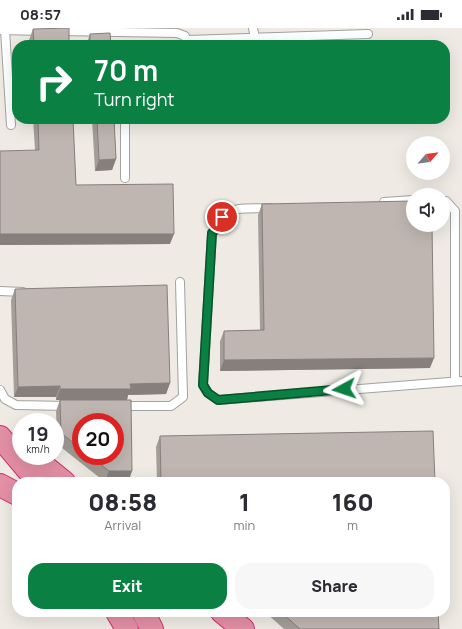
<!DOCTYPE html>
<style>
body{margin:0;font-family:Manrope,sans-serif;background:#f7f7f7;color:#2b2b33;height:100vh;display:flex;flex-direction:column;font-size:15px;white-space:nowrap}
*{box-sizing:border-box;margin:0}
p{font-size:13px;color:#7c7c81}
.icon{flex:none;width:22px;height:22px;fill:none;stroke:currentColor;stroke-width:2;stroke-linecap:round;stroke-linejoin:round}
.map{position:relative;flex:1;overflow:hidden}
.drawer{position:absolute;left:12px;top:449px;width:438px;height:140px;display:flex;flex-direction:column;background:#fff;border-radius:16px;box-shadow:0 4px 16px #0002}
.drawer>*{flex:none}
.guide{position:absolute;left:12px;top:12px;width:438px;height:84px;border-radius:16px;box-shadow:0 4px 16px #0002;background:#0b8043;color:#fff;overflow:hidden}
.needle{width:26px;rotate:62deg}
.fabs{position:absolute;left:406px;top:108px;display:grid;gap:8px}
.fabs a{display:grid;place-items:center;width:44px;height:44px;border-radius:50%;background:#fff;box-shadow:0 4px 16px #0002;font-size:20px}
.speed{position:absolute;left:12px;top:385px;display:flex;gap:8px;font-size:20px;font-weight:700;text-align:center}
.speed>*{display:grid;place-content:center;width:52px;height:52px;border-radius:50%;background:#fff;box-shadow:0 4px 16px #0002;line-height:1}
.speed small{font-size:10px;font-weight:400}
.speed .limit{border:6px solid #d22;background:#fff;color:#111}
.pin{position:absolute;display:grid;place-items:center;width:34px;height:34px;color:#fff;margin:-17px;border:2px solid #fff;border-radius:50%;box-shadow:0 1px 4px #0007}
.me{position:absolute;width:44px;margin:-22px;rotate:265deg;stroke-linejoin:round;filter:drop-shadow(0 0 3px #0008)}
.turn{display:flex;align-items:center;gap:14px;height:84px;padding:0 16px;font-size:18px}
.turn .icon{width:52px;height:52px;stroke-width:2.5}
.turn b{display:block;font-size:28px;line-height:34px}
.eta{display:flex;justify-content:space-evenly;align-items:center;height:68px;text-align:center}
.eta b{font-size:24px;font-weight:800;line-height:28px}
.action{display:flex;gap:8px;margin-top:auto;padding:8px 16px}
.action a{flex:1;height:46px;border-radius:16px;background:#0b8043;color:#fff;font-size:16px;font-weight:800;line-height:46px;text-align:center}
.action a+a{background:#f7f7f7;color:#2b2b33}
.status{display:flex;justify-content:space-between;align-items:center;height:28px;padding:0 20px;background:#fff;direction:ltr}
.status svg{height:11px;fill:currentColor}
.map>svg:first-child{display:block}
</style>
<div class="status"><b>08:57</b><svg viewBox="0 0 49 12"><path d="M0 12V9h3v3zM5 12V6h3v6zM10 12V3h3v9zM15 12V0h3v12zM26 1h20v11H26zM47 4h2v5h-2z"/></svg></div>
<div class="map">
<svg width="462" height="601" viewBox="0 0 462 601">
<rect width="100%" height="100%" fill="#efebe4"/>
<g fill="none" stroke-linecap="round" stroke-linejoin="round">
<g stroke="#a2a2a2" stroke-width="10">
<g id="service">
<polyline points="253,0 255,10"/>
<polyline points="0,2 43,3"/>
<polyline points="5,2 11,97"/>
<polyline points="59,3 177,5 185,8 187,17"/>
<polyline points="187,12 368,6"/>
<polyline points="125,150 125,91"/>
<polyline points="443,173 446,173 455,183 455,352"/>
<polyline points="384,174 413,172"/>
<path d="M 270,180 C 257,181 231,177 222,189 C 218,195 218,199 212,205 L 203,357 L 208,365 L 218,372 L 462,353"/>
<polyline points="0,263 23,264"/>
<polyline points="0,362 5,371 16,377 68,378"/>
<polyline points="120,378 171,378 183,369 180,254"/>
</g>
</g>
<g stroke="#d32b71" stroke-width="24">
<g id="motorway">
<polyline points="0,409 38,454"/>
<polyline points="32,428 64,454"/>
<polyline points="0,457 17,466"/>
<polyline points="117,584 127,601"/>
<polyline points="143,584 152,601"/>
<polyline points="222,584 243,601"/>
</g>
</g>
<use href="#service" stroke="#fff" stroke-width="8"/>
<use href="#motorway" stroke="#e38fa5" stroke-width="22"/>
</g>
<g fill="#a49d98" fill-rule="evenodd">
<polygon points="33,1 69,17 30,17 29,12"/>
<polygon points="90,6 111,17 86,17"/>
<polygon points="33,91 73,91 76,157 170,216 0,217 35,122"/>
<polygon points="92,91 114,91 116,131 112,142 95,143"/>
<polygon points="262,176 430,340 220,343 220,313 224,303 260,302 258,187"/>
<polygon points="15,261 170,355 166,366 128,367 127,372 56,372 56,369 14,369 11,272"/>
<path d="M 60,372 L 132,443 L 128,454 L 105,454 L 57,416 L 56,383 ZM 81,394 L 115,428 L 81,428 Z"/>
<polygon points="160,408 435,454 157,454 156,419"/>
<polygon points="265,584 438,584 439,601 284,601"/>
</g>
<g fill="#867f7c">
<polygon points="116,131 112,142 95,143 99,132"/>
<polygon points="0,206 174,206 170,216 0,217"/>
<polygon points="434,330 430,340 220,343 224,332"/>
<polygon points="170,355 166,366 128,367 127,372 56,372 60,361 130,356"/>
<polygon points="60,358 56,369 14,369 18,359"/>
<polygon points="109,443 132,443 128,454 105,454"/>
</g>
<g fill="#bfb6b1" stroke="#867f7c">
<polygon points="69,0 69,17 34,17 33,1"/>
<polygon points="110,5 111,17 90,17 90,6"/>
<polygon points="38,91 73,91 76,157 173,156 174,206 0,206 0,123 39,122"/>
<polygon points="97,91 114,91 116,131 99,132"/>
<polygon points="413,173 413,197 432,197 434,330 224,332 224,303 264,302 262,176"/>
<polygon points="167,257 170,355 130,356 131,361 60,361 60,358 18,359 15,261"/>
<polygon points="60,372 131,372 132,443 109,443 90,428 115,428 115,394 81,394 81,421 61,405"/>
<polygon points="433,403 435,454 161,454 160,408"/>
<polygon points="281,584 438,584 439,601 300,601"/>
</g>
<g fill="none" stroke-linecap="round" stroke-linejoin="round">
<g stroke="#07532c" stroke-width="10">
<polyline id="route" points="222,189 219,198 212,205 203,357 208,365 218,372 344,361"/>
</g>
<use href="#route" stroke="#0b8043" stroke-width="7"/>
</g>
</svg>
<div class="fabs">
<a><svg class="needle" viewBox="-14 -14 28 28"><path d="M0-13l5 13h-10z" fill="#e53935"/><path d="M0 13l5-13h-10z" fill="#7c7c81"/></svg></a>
<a><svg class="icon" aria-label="sound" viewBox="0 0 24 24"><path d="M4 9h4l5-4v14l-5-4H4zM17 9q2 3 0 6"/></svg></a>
</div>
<div class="speed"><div>19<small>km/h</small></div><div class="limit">20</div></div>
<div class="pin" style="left:222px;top:189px;background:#d93025"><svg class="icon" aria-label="arrive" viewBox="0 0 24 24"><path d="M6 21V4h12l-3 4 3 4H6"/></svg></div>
<svg class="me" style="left:344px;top:361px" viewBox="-20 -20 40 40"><path d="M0-17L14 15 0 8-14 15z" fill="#0b8043" stroke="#fff" stroke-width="4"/></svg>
<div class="guide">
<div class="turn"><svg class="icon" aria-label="right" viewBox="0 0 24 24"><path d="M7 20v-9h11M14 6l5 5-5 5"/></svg><div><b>70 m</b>Turn right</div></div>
</div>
<section class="drawer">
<div class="eta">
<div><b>08:58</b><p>Arrival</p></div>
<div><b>1</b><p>min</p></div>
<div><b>160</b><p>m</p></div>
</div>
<div class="action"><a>Exit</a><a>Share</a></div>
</section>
</div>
